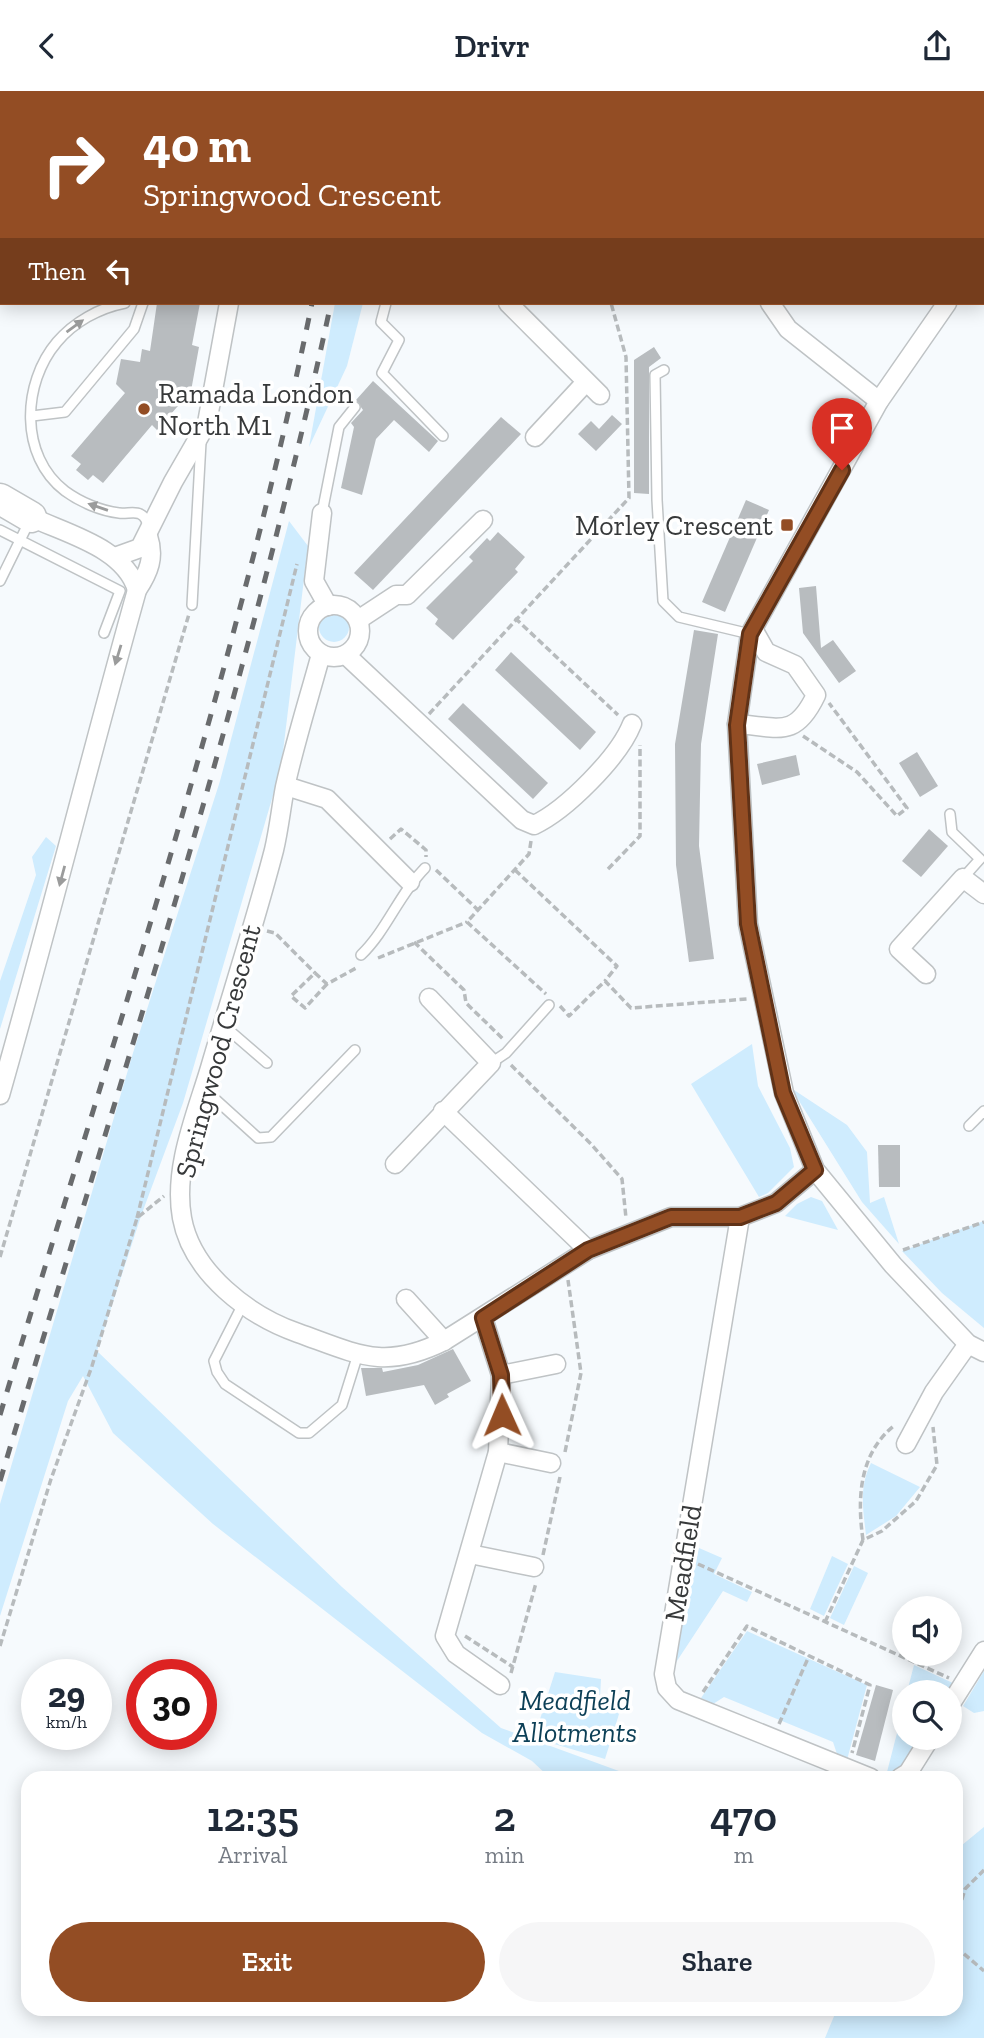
<!DOCTYPE html>
<style>
body{margin:0;font-family:"Zilla Slab",serif;background:#f6f6f7;color:#1f2937;height:100vh;display:flex;flex-direction:column;font-size:26px;white-space:nowrap}
*{box-sizing:border-box;margin:0}
p{font-size:23px;color:#747a83}
.icon{flex:none;width:38px;height:38px;fill:none;stroke:currentColor;stroke-width:2;stroke-linecap:round;stroke-linejoin:round}
.map{position:relative;flex:1;overflow:hidden}
.drawer{position:absolute;left:21px;top:1680px;width:942px;height:245px;display:flex;flex-direction:column;background:#fff;border-radius:21px;box-shadow:0 4px 18px #0003}
.drawer>*{flex:none}
.guide{position:absolute;left:0px;top:0px;width:985px;height:214px;box-shadow:0 4px 18px #0003;background:#934d24;color:#fff;overflow:hidden}
.fabs{position:absolute;left:892px;top:1505px;display:grid;gap:14px}
.fabs a{display:grid;place-items:center;width:70px;height:70px;border-radius:50%;background:#fff;box-shadow:0 4px 18px #0003;font-size:35px}
.speed{position:absolute;left:21px;top:1568px;display:flex;gap:14px;font-size:35px;font-weight:700;text-align:center}
.speed>*{display:grid;place-content:center;width:91px;height:91px;border-radius:50%;background:#fff;box-shadow:0 4px 18px #0003;line-height:1}
.speed small{font-size:18px;font-weight:400}
.speed .limit{border:10px solid #d22;background:#fff;color:#111}
.pin{position:absolute;display:grid;place-items:center;width:60px;height:60px;color:#fff;margin:-72px -30px;border-radius:50% 50% 50% 0;rotate:-45deg;box-shadow:0 0 7px #0007}
.pin .icon{rotate:45deg}
.me{position:absolute;width:77px;margin:-38px;rotate:359deg;stroke-linejoin:round;filter:drop-shadow(0 0 5px #0008)}
.turn{display:flex;align-items:center;gap:24px;height:147px;padding:0 28px;font-size:32px}
.turn .icon{width:91px;height:91px;stroke-width:2.5}
.turn b{display:block;font-size:49px;line-height:60px}
.then{display:flex;align-items:center;height:66px;padding:0 28px;background:#0003;gap:14px;font-size:26px}
.eta{display:flex;justify-content:space-evenly;align-items:center;height:119px;text-align:center}
.eta b{font-size:42px;font-weight:600;line-height:49px}
.primary-button{display:flex;gap:14px;margin-top:auto;padding:14px 28px}
.primary-button a{flex:1;height:80px;border-radius:42px;background:#934d24;color:#fff;font-size:28px;font-weight:600;line-height:80px;text-align:center}
.primary-button a+a{background:#f6f6f7;color:#1f2937}
header{display:flex;justify-content:space-between;align-items:center;height:91px;padding:0 28px;background:#fff;font-size:32px;font-weight:600}
.map>svg:first-child{display:block}
</style>
<header><svg class="icon" aria-label="back" viewBox="0 0 24 24"><path d="M15 5l-7 7 7 7"/></svg>Drivr<svg class="icon" aria-label="share" viewBox="0 0 24 24"><path d="M12 15V3M7 8l5-5 5 5M5 13v7h14v-7"/></svg></header>
<div class="map">
<svg width="984" height="1947" viewBox="0 0 984 1947">
<rect width="100%" height="100%" fill="#f6fafd"/>
<g fill="#cfecfe">
<polygon points="74,0 335,0 73,2"/>
<polygon points="335,212 363,212 347,275 309,356"/>
<polygon points="289,430 308,455 281,677 183,1012 141,1125 97,1260 342,1496 501,1637 638,1687 550,1687 532,1670 482,1642 213,1433 113,1342 83,1285 68,1310 0,1525 0,1413 133,962 220,690"/>
<circle cx="334" cy="536" r="15"/>
<polygon points="46,746 56,755 0,938 0,890 36,784 32,766"/>
<polygon points="752,953 758,995 790,1057 794,1076 768,1102 759,1106 691,993"/>
<polygon points="791,997 847,1034 867,1061 870,1112 884,1106 899,1153 862,1111"/>
<polygon points="811,1106 822,1110 838,1139 785,1125 797,1113"/>
<polygon points="984,1130 984,1237 942,1202 902,1160"/>
<path d="M 871,1372 L 920,1396 L 896,1425 L 866,1444 C 863,1418 859,1396 871,1372 Z"/>
<polygon points="699,1457 722,1467 714,1483 752,1501 747,1511 723,1500 673,1576 691,1473 695,1474"/>
<polygon points="832,1465 848,1473 824,1525 810,1518"/>
<polygon points="854,1475 868,1482 844,1534 830,1527"/>
<polygon points="747,1540 867,1594 847,1669 838,1666 833,1651 724,1606 713,1613 701,1607"/>
<polygon points="914,1574 955,1593 949,1601 907,1601"/>
<polygon points="984,1580 984,1620 974,1622 963,1615"/>
<polygon points="555,1581 601,1588 600,1607 619,1623 605,1668 534,1647"/>
<path d="M 905,1611 L 905,1647 L 921,1647 C 913,1660 905,1681 887,1681 Z"/>
<polygon points="984,1736 984,1947 825,1947 837,1918 956,1918 956,1759"/>
</g>
<g fill="#b8bcbf">
<polygon points="157,212 200,212 192,254 199,256 191,300 157,339 152,334 103,392 93,384 88,389 76,379 81,373 71,365 125,302 116,293 121,268 140,271 142,258 150,260"/>
<polygon points="654,256 661,267 649,276 649,403 634,402 634,269"/>
<polygon points="373,290 438,350 429,361 394,329 376,348 362,404 341,397 354,336 351,332 363,319 356,309"/>
<polygon points="612,324 622,333 596,360 578,343 591,330 599,338"/>
<polygon points="501,326 521,343 373,499 354,482"/>
<polygon points="746,409 769,419 725,521 702,511"/>
<polygon points="498,441 525,466 515,478 518,481 453,549 435,533 438,528 426,517 473,470 469,466 487,447 490,450"/>
<polygon points="816,495 821,557 833,549 856,580 839,592 803,542 799,497"/>
<polygon points="694,539 718,543 701,653 699,755 714,868 689,871 676,774 675,653"/>
<polygon points="511,561 596,641 580,659 495,579"/>
<polygon points="463,612 548,692 533,708 448,628"/>
<polygon points="917,661 938,695 920,706 899,672"/>
<polygon points="796,664 800,684 762,694 757,673"/>
<polygon points="929,738 948,755 921,786 902,770"/>
<polygon points="878,1054 900,1054 900,1096 879,1096"/>
<polygon points="453,1258 471,1290 447,1303 449,1306 435,1314 424,1294 366,1305 361,1277 382,1277 383,1281 418,1274"/>
<polygon points="876,1594 893,1599 875,1670 856,1664"/>
</g>
<g fill="none" stroke-linecap="round" stroke-linejoin="round">
<g stroke="#bfc3c5" stroke-width="12">
<g id="lane">
<polyline points="264,2 265,0"/>
<path d="M 125,212 C 99,217 74,231 57,251 C 22,292 19,365 65,400 C 80,411 101,420 119,422 C 126,423 135,420 140,423 C 146,426 147,431 148,436"/>
<polyline points="386,212 381,231 399,249 382,282 443,345"/>
<polyline points="664,279 655,284 657,409 663,510 679,526 750,543"/>
<polyline points="32,325 65,321 134,238 143,212"/>
<polyline points="322,422 339,336 355,316"/>
<polyline points="0,439 120,500 104,542"/>
<polyline points="0,490 29,431"/>
<polyline points="192,514 201,351"/>
<polyline points="950,723 952,741 980,768 963,787"/>
<path d="M 361,864 C 387,839 399,803 425,777"/>
<polyline points="223,934 267,972"/>
<polyline points="491,972 506,962 549,914"/>
<polyline points="204,998 258,1047 271,1046 355,959"/>
<polyline points="969,1035 984,1020"/>
<polyline points="243,1213 214,1270 217,1281 225,1293 299,1342 309,1342 342,1314 358,1263"/>
</g>
</g>
<g stroke="#bfc3c5" stroke-width="21">
<g id="street">
<polyline points="970,0 972,2"/>
<polyline points="471,2 472,0"/>
<polyline points="886,2 891,0"/>
<polyline points="984,10 984,11"/>
<polyline points="984,159 984,158"/>
<polyline points="508,212 600,304"/>
<polyline points="770,212 788,238 879,310"/>
<polyline points="947,212 879,310 750,543 737,633 748,833 784,1002 815,1079 893,1174 968,1253 984,1261"/>
<polyline points="535,346 586,291"/>
<polyline points="322,422 314,490 328,515"/>
<path d="M 31,426 C 67,443 125,457 137,499"/>
<polyline points="115,466 140,457 173,391 207,332 229,212"/>
<circle cx="334" cy="540" r="26"/>
<polyline points="358,529 396,504 407,504 483,429"/>
<path d="M 321,563 C 309,607 295,651 285,696 C 281,717 279,738 274,759 C 255,832 231,905 210,977 C 196,1024 173,1077 182,1127 C 192,1182 249,1225 298,1242 C 357,1263 384,1280 444,1250 L 588,1159 L 671,1126 L 740,1126 L 776,1112 L 815,1079"/>
<path d="M 346,564 L 522,729 L 534,734 C 566,719 619,666 632,633"/>
<path d="M 737,633 C 779,636 795,648 816,604 L 795,574 L 766,561 L 753,538"/>
<polyline points="286,695 327,708 410,791"/>
<polyline points="926,883 899,858 963,787 984,803"/>
<path d="M 0,1004 C 48,836 90,667 137,499 C 149,481 155,466 148,445"/>
<polyline points="443,1020 588,1159"/>
<polyline points="395,1073 491,972 429,907"/>
<polyline points="740,1126 664,1583 667,1597 678,1609 871,1687"/>
<polyline points="406,1208 444,1250"/>
<polyline points="483,1227 501,1284 498,1361 445,1545 456,1563 500,1594"/>
<polyline points="501,1284 556,1273"/>
<polyline points="906,1353 934,1301 968,1253"/>
<polyline points="498,1361 551,1372"/>
<polyline points="470,1463 534,1476"/>
<polyline points="950,1614 984,1560"/>
<polyline points="900,1687 908,1682 930,1647"/>
</g>
</g>
<g stroke="#bfc3c5" stroke-width="33">
<g id="highway">
<polyline points="48,2 49,0"/>
<polyline points="0,74 2,71"/>
<polyline points="0,138 2,135"/>
<polyline points="0,408 31,426"/>
</g>
</g>
<g stroke="#b7bbbd" stroke-width="3.5" stroke-dasharray="7 3.5" stroke-linecap="butt">
<polyline points="565,2 566,0"/>
<polyline points="515,527 618,624"/>
<polyline points="429,623 629,407 626,266 611,212"/>
<polyline points="803,645 857,681 897,725 907,717 829,612"/>
<polyline points="390,748 401,738 426,759 426,766"/>
<polyline points="531,750 529,763 467,831 546,903"/>
<polyline points="608,778 640,745 640,654"/>
<polyline points="436,779 478,819"/>
<polyline points="515,779 617,875 605,890"/>
<polyline points="267,840 275,842 315,882"/>
<polyline points="414,851 464,899 466,912 503,948"/>
<polyline points="378,867 467,831"/>
<polyline points="327,893 305,917 291,905 315,882 327,893 358,876"/>
<polyline points="560,915 569,925 605,890 631,917 747,908"/>
<polyline points="511,974 591,1053 622,1088 626,1127"/>
<polyline points="137,1127 297,473"/>
<polyline points="903,1159 984,1131"/>
<polyline points="0,1166 189,523"/>
<polyline points="565,1361 581,1282 568,1189"/>
<path d="M 863,1449 C 857,1407 859,1362 895,1334"/>
<polyline points="543,1464 560,1386"/>
<polyline points="698,1473 949,1587"/>
<polyline points="825,1531 863,1449 882,1440 916,1410 937,1374 933,1336"/>
<polyline points="465,1545 513,1576"/>
<polyline points="0,1555 51,1388 92,1275 137,1127 164,1105"/>
<polyline points="511,1582 536,1492"/>
<polyline points="703,1601 747,1535 870,1594 852,1662"/>
<polyline points="779,1633 809,1565"/>
<polyline points="956,1829 965,1798 984,1779"/>
<polyline points="956,1856 984,1880"/>
</g>
<use href="#lane" stroke="#fff" stroke-width="9"/>
<use href="#street" stroke="#fff" stroke-width="18"/>
<use href="#highway" stroke="#fff" stroke-width="30"/>
<g stroke="#696b6d" stroke-width="5" stroke-dasharray="12 12" stroke-linecap="butt">
<polyline points="355,2 355,0"/>
<polyline points="374,2 374,0"/>
<path d="M 0,1324 C 110,957 235,588 312,212"/>
<path d="M 0,1390 C 117,999 245,611 331,212"/>
</g>
</g>
<defs><path id="oneway-solid" d="M-6-.8H1V-3.2L6.5 0L1 3.2V.8H-6Z" transform="scale(1.75)"/></defs>
<g fill="#9b9c9c">
<use href="#oneway-solid" transform="translate(75 235) rotate(-36)"/>
<use href="#oneway-solid" transform="translate(98 416) rotate(-161)"/>
<use href="#oneway-solid" transform="translate(118 564) rotate(107)"/>
<use href="#oneway-solid" transform="translate(62 785) rotate(105)"/>
</g>
<g fill="none" stroke-linecap="round" stroke-linejoin="round">
<g stroke="#603217" stroke-width="18">
<polyline id="route" points="502,1324 501,1284 483,1227 588,1159 671,1126 740,1126 776,1112 815,1079 783,1002 748,833 737,634 750,543 842,379"/>
</g>
<use href="#route" stroke="#934d24" stroke-width="12"/>
</g>
<g fill="#934d24" stroke="#fff" stroke-width="2.5">
<circle cx="144" cy="318" r="7"/>
<rect x="780" y="427" width="14" height="14" rx="3.5"/>
</g>
<g text-anchor="middle" dominant-baseline="central" stroke-width="7" stroke-linejoin="round" paint-order="stroke">
<g font-size="28" fill="#37393a" stroke="#fff" text-anchor="start">
<text x="158" y="302">Ramada London<tspan x="158" dy="32">North M1</tspan></text>
<text x="773" y="434" text-anchor="end">Morley Crescent</text>
</g>
<g font-size="28" fill="#37393a" stroke="#fff">
<text transform="translate(218 960) rotate(-75)">Springwood Crescent</text>
<text transform="translate(683 1472) rotate(-81)">Meadfield</text>
</g>
<g font-size="28" font-style="italic" fill="#0c3f56" stroke="#fff">
<text x="575" y="1609">Meadfield<tspan x="575" dy="32">Allotments</tspan></text>
</g>
</g>
</svg>
<div class="fabs">
<a><svg class="icon" aria-label="sound" viewBox="0 0 24 24"><path d="M4 9h4l5-4v14l-5-4H4zM17 9q2 3 0 6"/></svg></a>
<a><svg class="icon" aria-label="search" viewBox="0 0 24 24"><circle cx="10" cy="10" r="6"/><path d="M15 15l6 6"/></svg></a>
</div>
<div class="speed"><div>29<small>km/h</small></div><div class="limit">30</div></div>
<div class="pin" style="left:842px;top:379px;background:#d93025"><svg class="icon" aria-label="arrive" viewBox="0 0 24 24"><path d="M6 21V4h12l-3 4 3 4H6"/></svg></div>
<svg class="me" style="left:502px;top:1324px" viewBox="-20 -20 40 40"><path d="M0-17L14 15 0 8-14 15z" fill="#934d24" stroke="#fff" stroke-width="4"/></svg>
<div class="guide">
<div class="turn"><svg class="icon" aria-label="right" viewBox="0 0 24 24"><path d="M7 20v-9h11M14 6l5 5-5 5"/></svg><div><b>40 m</b>Springwood Crescent</div></div>
<div class="then">Then<svg class="icon" aria-label="left" viewBox="0 0 24 24"><path d="M17 20v-9H6M10 6l-5 5 5 5"/></svg></div>
</div>
<section class="drawer">
<div class="eta">
<div><b>12:35</b><p>Arrival</p></div>
<div><b>2</b><p>min</p></div>
<div><b>470</b><p>m</p></div>
</div>
<div class="primary-button"><a>Exit</a><a>Share</a></div>
</section>
</div>
